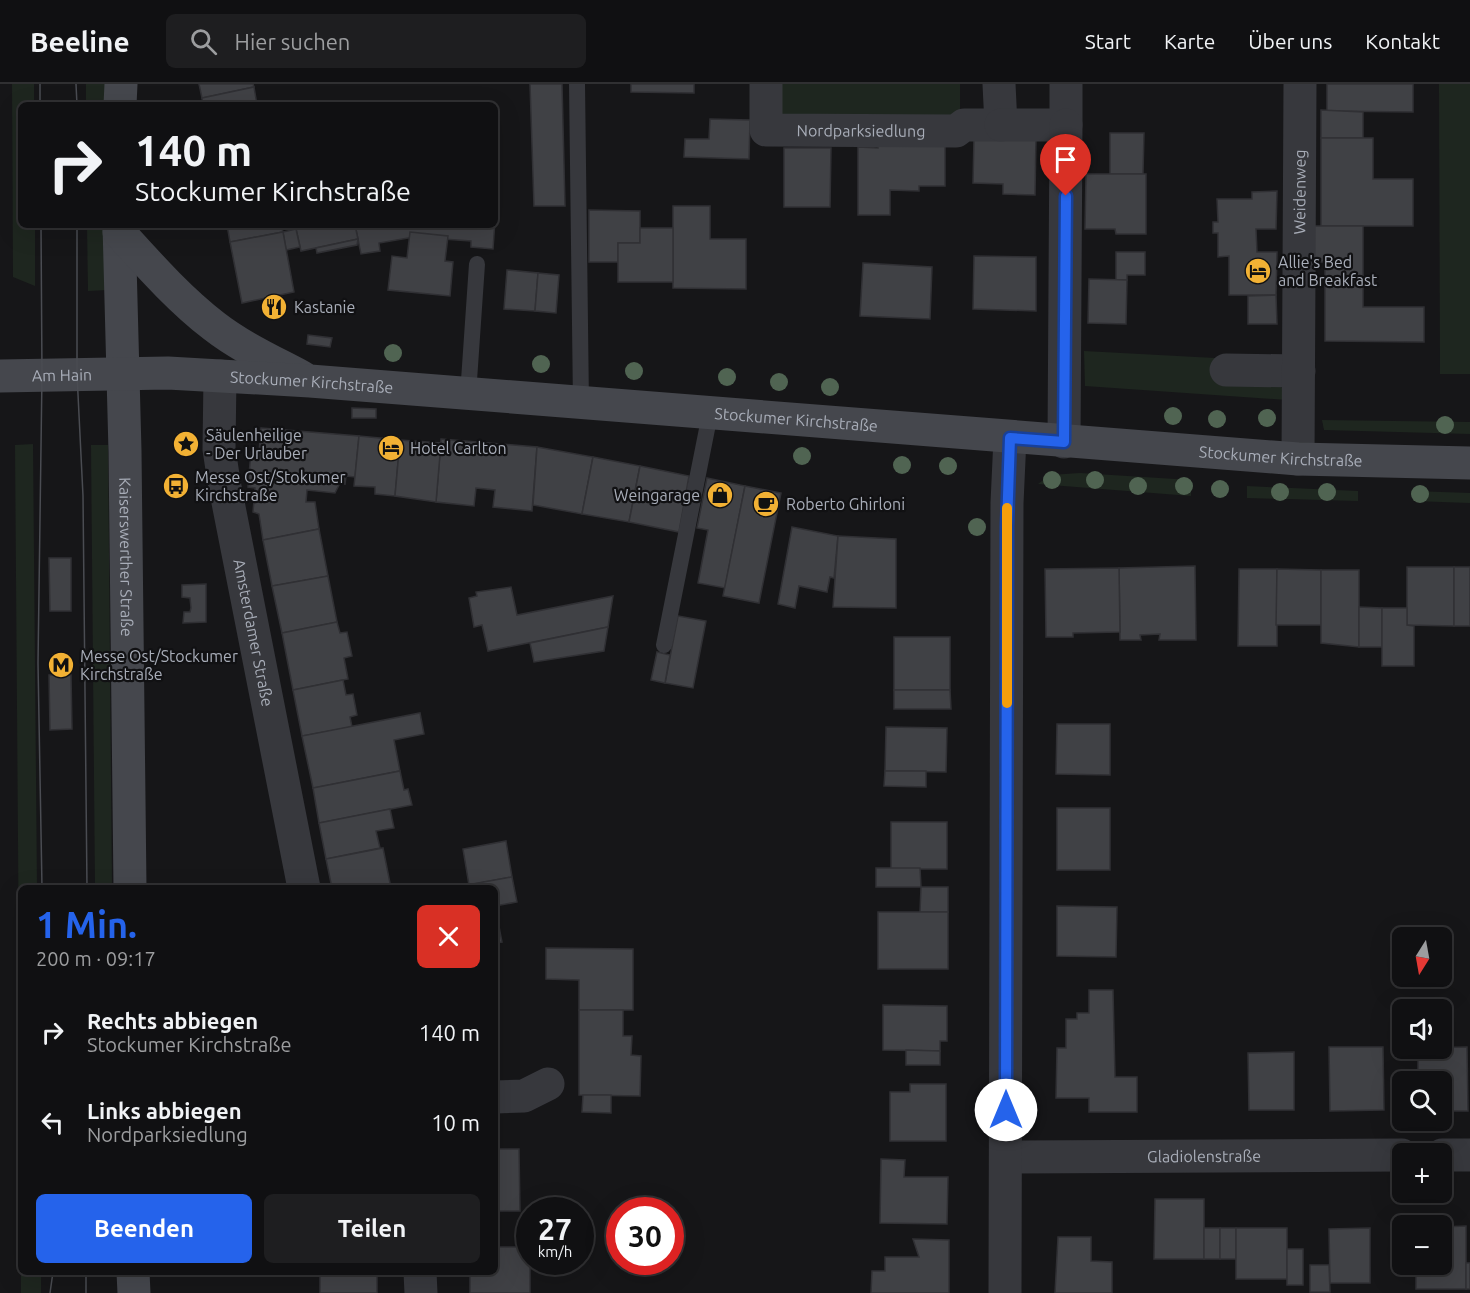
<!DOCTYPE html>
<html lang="de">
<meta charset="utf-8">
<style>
body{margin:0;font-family:Ubuntu,sans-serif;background:#1e1e20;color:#f1f3f6;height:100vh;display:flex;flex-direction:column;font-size:22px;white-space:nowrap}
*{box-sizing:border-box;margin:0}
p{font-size:20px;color:#9c9d9f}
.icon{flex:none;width:33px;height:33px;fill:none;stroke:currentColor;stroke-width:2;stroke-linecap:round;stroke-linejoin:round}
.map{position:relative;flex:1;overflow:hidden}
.details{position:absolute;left:18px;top:801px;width:480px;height:390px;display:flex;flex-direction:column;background:#101012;border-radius:9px;box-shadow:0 6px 24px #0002,0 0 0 2px #303032}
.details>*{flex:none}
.banner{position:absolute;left:18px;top:18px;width:480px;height:126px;border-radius:9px;box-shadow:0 6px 24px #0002,0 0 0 2px #303032;background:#101012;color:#f1f3f6;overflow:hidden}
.needle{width:39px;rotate:191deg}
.controls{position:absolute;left:1392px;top:843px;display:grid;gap:12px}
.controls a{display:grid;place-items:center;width:60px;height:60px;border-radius:9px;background:#101012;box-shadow:0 6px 24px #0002,0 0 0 2px #303032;font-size:30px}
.speed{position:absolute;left:516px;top:1113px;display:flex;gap:12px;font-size:30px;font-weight:700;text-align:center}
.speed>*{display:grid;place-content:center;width:78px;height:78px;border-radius:50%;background:#101012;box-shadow:0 6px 24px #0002,0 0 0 2px #303032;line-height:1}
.speed small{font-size:15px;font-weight:400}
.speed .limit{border:9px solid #d22;background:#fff;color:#111}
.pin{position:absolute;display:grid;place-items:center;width:51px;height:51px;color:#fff;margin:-62px -26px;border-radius:50% 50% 50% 0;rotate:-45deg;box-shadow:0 0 6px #0007}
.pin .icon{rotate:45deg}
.me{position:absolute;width:66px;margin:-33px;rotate:0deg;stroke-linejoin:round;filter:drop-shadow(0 0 4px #0008)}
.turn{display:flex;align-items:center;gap:21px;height:126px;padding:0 18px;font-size:27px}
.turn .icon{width:78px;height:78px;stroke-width:2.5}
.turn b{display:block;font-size:42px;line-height:51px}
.round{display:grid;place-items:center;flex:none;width:63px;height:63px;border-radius:9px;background:#1e1e20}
.headline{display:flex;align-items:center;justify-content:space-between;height:102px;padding:0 18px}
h1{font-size:36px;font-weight:700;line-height:45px;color:#2563eb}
.primary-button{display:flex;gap:12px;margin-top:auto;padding:12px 18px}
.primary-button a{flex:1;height:69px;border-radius:9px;background:#2563eb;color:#fff;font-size:24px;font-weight:700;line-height:69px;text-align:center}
.primary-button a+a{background:#1e1e20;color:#f1f3f6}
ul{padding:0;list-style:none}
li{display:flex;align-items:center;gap:18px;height:90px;padding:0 18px}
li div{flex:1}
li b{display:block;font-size:22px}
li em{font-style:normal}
header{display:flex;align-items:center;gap:36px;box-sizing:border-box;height:84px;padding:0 30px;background:#101012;border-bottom:2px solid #303032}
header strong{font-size:28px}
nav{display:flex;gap:33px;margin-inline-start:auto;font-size:21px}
.search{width:420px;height:54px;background:#1e1e20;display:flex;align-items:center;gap:15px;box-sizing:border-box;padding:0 21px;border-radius:9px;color:#9c9d9f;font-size:22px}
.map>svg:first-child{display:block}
</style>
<header>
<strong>Beeline</strong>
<div class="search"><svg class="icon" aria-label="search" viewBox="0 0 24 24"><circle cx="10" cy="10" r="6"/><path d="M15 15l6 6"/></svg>Hier suchen</div>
<nav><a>Start</a><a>Karte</a><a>Über uns</a><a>Kontakt</a></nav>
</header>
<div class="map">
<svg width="1470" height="1209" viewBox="0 0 1470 1209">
<rect width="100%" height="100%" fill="#161618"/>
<g fill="#1e261f">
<polygon points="12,0 34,0 34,21 21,21 21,141 35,141 35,202 13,193"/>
<rect x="86" y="0" width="20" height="21"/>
<polygon points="778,0 960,0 960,33 782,35"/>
<polygon points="1439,0 1470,0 1470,290 1440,290"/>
<polygon points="87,141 107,141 107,206 88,207"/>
<polygon points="1084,267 1215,274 1278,301 1288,308 1288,316 1085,302"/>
<polygon points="1322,336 1470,338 1470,350 1324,346"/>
<polygon points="33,360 37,804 21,804 21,1153 15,361"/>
<polygon points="91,361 108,361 112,804 95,804"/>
<polygon points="1080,389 1191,396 1191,412 1038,400 1050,391"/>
<polygon points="1247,402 1358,407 1358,417 1247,414"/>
<polygon points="1413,407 1470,409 1470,419 1413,417"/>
<rect x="21" y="1188" width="20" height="21"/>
</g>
<g fill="#404145" stroke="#303034" stroke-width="1.5">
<polygon points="199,0 253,0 254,3 202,14"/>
<polygon points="530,0 562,0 565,122 534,122"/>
<polygon points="631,0 694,0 694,9 631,8"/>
<polygon points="1327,0 1413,0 1413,28 1327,27"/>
<polygon points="254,3 257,21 203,21 202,14"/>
<polygon points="1321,26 1363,28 1363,54 1321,54"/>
<polygon points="710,35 750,36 749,75 684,73 685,55 709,55"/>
<polygon points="1110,49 1144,49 1143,90 1110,90"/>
<polygon points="974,53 1036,54 1035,111 1003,110 1003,100 973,99"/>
<polygon points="1321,54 1373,54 1373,95 1413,95 1413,142 1321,142"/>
<polygon points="878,61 945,62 945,102 919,102 919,107 890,106 890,131 858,131 858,63 878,64"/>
<polygon points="784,64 831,64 830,123 784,123"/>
<polygon points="1086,90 1146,90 1146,150 1116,150 1115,145 1085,145"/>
<polygon points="1277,107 1276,145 1256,145 1257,168 1277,168 1276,211 1229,211 1229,172 1218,173 1218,149 1213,149 1213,138 1218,138 1217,115 1252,115 1252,108"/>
<polygon points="495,122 496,122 493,165 471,163 471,157 414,153 379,159 380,167 361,170 355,141 495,141"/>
<polygon points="673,122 710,122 710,155 746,155 746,205 673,204"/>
<polygon points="589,126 640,127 640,159 618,159 618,178 589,178"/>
<polygon points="227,141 281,141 283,148 230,158"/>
<polygon points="316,141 355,141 358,155 301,167 296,145"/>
<polygon points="1312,142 1363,142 1363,223 1424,223 1424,258 1325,257 1325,178 1312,178"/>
<polygon points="640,144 673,144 673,198 618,198 618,159 640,159"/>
<polygon points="296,145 300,163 286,166 283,148"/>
<polygon points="283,148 294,208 242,219 230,158"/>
<polygon points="410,148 448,152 445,177 453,178 450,212 388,206 392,172 407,174"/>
<polygon points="358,155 357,161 317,169 316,164"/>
<polygon points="1116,168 1145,168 1145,191 1127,191 1127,196 1116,196"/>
<polygon points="974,172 1036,173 1036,227 973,225"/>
<polygon points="863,179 932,183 930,235 860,232"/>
<polygon points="507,186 538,189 535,227 504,225"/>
<polygon points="538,189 559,191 556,229 535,227"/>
<polygon points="1089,195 1127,196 1126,240 1088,239"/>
<polygon points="1276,211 1277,240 1248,240 1248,212"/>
<polygon points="308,251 332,254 330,263 307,260"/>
<polygon points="352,324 376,325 376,334 352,334"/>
<polygon points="261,344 359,352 355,393 346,392 345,400 340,399 335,409 307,406 306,418 315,418 319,445 263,456 259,430 253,428 255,404 248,403 251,368 259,368"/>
<polygon points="359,352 400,356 395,412 375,410 375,403 354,402"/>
<polygon points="441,355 537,363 532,427 493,423 495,406 476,404 474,422 436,418"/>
<polygon points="400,356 441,359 436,418 395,412"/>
<polygon points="537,363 593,373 582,430 533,421"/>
<polygon points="593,373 640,382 629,438 582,430"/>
<polygon points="640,382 689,392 679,448 629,438"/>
<polygon points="707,394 745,402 725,504 698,499 708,446 697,444"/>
<polygon points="745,402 781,409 759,519 723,512"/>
<polygon points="792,443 838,452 834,494 830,493 827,508 799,502 795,524 778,520"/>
<polygon points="319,445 328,492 272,502 263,456"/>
<polygon points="838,452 896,455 896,524 833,523"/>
<polygon points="49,474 71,474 71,527 50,527"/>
<polygon points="1195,482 1196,556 1159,556 1160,550 1140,551 1141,556 1120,556 1119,484"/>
<polygon points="1407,483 1454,483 1454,542 1407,541"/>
<rect x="1454" y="483" width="16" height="59"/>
<polygon points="1119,484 1120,548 1073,549 1073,553 1046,553 1045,485"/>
<polygon points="1239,485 1277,485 1277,562 1238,562"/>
<polygon points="1277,485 1321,486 1321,541 1276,541"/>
<polygon points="1321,486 1359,486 1359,563 1321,559"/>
<polygon points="328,492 337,538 282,549 272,502"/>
<polygon points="206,500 206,538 183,539 184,528 190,528 191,524 190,514 182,513 182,501"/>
<polygon points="511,503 517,531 613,512 608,543 488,567 482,541 474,543 469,514 477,512 476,508"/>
<polygon points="1359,523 1382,524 1382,563 1359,563"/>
<polygon points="1382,524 1407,524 1407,541 1414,542 1414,582 1382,582"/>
<polygon points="678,532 706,537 693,604 665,599"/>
<polygon points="337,538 340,549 347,548 352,572 344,574 348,595 293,606 282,549"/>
<polygon points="608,543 604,567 534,578 530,559"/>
<rect x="894" y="553" width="56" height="53"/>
<polygon points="657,568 670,571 665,599 651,596"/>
<polygon points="49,591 71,591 72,645 50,646"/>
<polygon points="343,596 346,611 353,610 357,631 350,633 352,643 302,652 293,606"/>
<polygon points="894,606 950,606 951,625 894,625"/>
<polygon points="420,629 424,650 394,656 400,687 313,704 302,652"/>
<polygon points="1057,640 1110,640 1110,691 1056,690"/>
<polygon points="886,643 947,644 946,688 885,687"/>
<polygon points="400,687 404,706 408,705 412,721 319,739 313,704"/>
<polygon points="885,687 926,687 926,703 884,702"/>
<rect x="1057" y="724" width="53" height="62"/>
<polygon points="390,725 394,744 376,747 380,764 326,775 319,739"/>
<rect x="891" y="738" width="56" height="47"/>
<polygon points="506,757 512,793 469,801 463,765"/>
<polygon points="383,764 391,804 332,804 326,775"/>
<polygon points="876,784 920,784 921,803 876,803"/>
<polygon points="512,793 517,818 495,822 502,858 495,859 495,804 450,804"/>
<polygon points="921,803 948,803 948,828 920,828"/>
<polygon points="1057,822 1117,823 1116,873 1057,872"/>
<rect x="878" y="828" width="70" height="57"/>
<polygon points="546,864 633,865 633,926 579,926 579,896 546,895"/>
<polygon points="1089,906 1113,906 1115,993 1137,993 1137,1028 1089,1028 1089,1014 1056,1014 1057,964 1066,964 1066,935 1077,935 1077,929 1089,929"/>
<polygon points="883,921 947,922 947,957 940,957 940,967 883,966"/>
<polygon points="579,926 623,926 623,952 632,952 631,971 641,972 640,1012 579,1011"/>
<polygon points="1329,963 1383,963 1384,1026 1330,1027"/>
<polygon points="1467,963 1468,1027 1442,1027 1442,998 1418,998 1418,964"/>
<polygon points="906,966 940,967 940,981 906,981"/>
<polygon points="1294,968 1294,1026 1249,1026 1248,969"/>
<polygon points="910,1000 946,1000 946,1057 890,1057 890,1008 910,1008"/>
<polygon points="583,1011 611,1011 611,1029 582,1028"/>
<polygon points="495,1065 519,1065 520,1127 495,1127"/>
<polygon points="881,1075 905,1076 904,1093 948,1093 947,1140 880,1139"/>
<polygon points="1155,1115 1204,1115 1204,1175 1154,1175"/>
<polygon points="1466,1142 1466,1205 1416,1205 1416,1180 1442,1180 1442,1143"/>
<rect x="1204" y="1144" width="16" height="31"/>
<rect x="1220" y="1144" width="16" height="31"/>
<rect x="1236" y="1144" width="51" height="51"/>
<polygon points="1370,1144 1370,1199 1330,1199 1329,1145"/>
<polygon points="1058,1153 1091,1153 1091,1177 1112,1178 1112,1209 1055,1209"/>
<polygon points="913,1155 949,1156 949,1209 871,1209 872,1187 885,1187 885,1173 919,1173"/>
<polygon points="495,1163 530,1163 530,1209 470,1209 470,1188 495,1188"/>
<rect x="1287" y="1165" width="16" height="36"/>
<rect x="1466" y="1179" width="4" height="26"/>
<polygon points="1310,1181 1329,1181 1330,1208 1310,1208"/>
<rect x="320" y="1188" width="57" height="21"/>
</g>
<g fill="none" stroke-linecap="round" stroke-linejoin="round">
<g stroke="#37383d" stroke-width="16">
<polyline points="577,0 581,320"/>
<polyline points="468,311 477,180"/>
<polyline points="664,561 710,330"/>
</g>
<g stroke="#37383d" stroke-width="33">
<path id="s1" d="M 766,0 L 766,46 L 956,47 L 964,41 L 1001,41 L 999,0"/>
<polyline points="1001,41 1066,41 1066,0"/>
<polyline points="1226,286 1299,287"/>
<path id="s2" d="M 220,292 L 219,365 L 224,398 L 304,804"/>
<polyline points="1064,358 1066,41"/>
<path id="s3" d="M 1298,375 L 1300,0"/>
<polyline points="495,1013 524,1012 548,1000"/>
<polyline points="1442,1071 1470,1071"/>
<path id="s4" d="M 1006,1073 L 1402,1071"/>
<polyline points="420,1188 421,1209"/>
<polyline points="1005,1209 1007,419 1010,354"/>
</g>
<g stroke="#45474d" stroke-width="33">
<polyline points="120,21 121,0"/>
<path id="s5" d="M 119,141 L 125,367 L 130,804"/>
<path d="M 119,148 C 149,181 179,215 214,242 C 241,263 272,277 302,293"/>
<path id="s6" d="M 0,292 L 168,289 L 310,297 L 1298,375 L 1470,379"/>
<polyline points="133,1188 134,1209"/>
</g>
<g stroke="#4a4c52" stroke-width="1.5">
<polyline points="40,0 40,21"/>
<polyline points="76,0 77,21"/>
<polyline points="41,141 42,291 38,579 42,804"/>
<polyline points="77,141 77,290 83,412 87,804"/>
<polyline points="86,1188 86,1209"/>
<polyline points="50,1209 53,1188"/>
</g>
</g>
<g fill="#506452">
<circle cx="393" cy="269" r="9"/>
<circle cx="541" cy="280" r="9"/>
<circle cx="634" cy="287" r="9"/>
<circle cx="727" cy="293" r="9"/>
<circle cx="779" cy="298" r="9"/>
<circle cx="830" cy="303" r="9"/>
<circle cx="1173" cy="332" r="9"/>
<circle cx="1267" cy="334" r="9"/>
<circle cx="1217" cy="335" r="9"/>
<circle cx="1445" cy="341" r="9"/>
<circle cx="802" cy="372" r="9"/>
<circle cx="902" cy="381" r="9"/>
<circle cx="948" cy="382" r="9"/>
<circle cx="1052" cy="396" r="9"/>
<circle cx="1095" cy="396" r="9"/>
<circle cx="1138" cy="402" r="9"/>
<circle cx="1184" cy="402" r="9"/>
<circle cx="1220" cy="405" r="9"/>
<circle cx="1280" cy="408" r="9"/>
<circle cx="1327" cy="408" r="9"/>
<circle cx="1420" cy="410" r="9"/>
<circle cx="977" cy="443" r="9"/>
</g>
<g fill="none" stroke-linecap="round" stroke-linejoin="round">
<g stroke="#184099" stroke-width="15">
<polyline id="route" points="1006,1026 1007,442 1010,354 1064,358 1066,112"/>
</g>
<use href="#route" stroke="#2563eb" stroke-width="10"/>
<polyline stroke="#f59e0b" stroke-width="10" points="1007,619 1007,424"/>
</g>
<defs>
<g id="hotel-disc" transform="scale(1.35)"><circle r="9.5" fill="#f2b134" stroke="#111113"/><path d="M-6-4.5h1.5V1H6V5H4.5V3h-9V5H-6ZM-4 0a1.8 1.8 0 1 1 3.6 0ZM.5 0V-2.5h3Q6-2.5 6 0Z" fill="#111"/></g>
<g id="restaurant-disc" transform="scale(1.35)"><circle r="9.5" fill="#f2b134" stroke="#111113"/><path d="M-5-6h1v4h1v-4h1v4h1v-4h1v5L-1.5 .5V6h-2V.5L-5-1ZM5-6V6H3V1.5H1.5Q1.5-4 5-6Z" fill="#111"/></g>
<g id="sight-disc" transform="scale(1.35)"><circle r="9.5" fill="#f2b134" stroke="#111113"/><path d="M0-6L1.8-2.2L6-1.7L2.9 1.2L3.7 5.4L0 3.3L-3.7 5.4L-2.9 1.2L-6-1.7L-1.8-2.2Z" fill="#111"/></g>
<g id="bus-disc" transform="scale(1.35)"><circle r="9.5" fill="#f2b134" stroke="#111113"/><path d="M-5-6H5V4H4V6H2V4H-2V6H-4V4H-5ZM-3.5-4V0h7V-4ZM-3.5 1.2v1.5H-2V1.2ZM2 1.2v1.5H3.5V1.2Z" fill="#111"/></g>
<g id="shop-disc" transform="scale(1.35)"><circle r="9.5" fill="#f2b134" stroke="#111113"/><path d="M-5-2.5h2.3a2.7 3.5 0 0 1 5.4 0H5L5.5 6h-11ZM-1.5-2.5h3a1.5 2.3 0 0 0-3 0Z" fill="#111"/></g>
<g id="cafe-disc" transform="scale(1.35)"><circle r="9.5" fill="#f2b134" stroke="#111113"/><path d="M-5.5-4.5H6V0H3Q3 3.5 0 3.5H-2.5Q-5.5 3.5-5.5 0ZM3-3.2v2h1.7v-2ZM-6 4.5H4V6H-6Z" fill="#111"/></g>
<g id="metro-disc" transform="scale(1.35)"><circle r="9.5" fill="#f2b134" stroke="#111113"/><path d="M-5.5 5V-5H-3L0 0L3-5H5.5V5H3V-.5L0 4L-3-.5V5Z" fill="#111"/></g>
</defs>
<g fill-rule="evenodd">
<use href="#hotel-disc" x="1258" y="187"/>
<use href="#restaurant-disc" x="274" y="223"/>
<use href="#sight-disc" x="186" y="360"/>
<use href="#hotel-disc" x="391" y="364"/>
<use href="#bus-disc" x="176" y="402"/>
<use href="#shop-disc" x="720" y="411"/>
<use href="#cafe-disc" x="766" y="420"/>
<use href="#metro-disc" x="61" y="581"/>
</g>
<g text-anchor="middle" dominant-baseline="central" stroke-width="4.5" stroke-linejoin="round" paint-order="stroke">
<g font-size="16" fill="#a8adb8" stroke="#111113">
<text stroke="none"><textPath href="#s1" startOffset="141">Nordparksiedlung</textPath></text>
<text stroke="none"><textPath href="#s3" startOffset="267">Weidenweg</textPath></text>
<text stroke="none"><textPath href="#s6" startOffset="62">Am Hain</textPath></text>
<text stroke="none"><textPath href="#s6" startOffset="312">Stockumer Kirchstraße</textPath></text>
<text stroke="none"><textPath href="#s6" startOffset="798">Stockumer Kirchstraße</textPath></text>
<text stroke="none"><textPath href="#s6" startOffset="1284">Stockumer Kirchstraße</textPath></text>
<text stroke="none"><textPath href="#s5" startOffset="332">Kaiserswerther Straße</textPath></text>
<text stroke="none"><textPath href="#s2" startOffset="260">Amsterdamer Straße</textPath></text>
<text stroke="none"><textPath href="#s4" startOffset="198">Gladiolenstraße</textPath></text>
</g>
<g font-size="16" fill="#a8adb8" stroke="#111113" text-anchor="start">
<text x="1278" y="178">Allie's Bed<tspan x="1278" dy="18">and Breakfast</tspan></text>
<text x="294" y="223">Kastanie</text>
<text x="206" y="351">Säulenheilige<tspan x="206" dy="18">- Der Urlauber</tspan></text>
<text x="410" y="364">Hotel Carlton</text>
<text x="195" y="393">Messe Ost/Stokumer<tspan x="195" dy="18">Kirchstraße</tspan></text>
<text x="700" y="411" text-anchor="end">Weingarage</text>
<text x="786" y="420">Roberto Ghirloni</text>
<text x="80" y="572">Messe Ost/Stockumer<tspan x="80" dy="18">Kirchstraße</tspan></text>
</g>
</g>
</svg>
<div class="controls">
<a><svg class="needle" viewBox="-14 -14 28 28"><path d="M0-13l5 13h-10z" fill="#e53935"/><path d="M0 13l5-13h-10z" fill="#9c9d9f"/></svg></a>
<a><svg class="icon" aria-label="sound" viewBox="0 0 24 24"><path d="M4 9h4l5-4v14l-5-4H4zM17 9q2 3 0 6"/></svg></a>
<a><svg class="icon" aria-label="search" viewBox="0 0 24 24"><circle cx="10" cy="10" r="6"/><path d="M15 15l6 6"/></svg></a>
<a>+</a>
<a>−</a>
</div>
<div class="speed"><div>27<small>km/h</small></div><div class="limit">30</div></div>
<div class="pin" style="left:1066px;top:112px;background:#d93025"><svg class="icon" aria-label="arrive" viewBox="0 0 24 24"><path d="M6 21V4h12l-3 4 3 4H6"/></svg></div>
<svg class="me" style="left:1006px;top:1026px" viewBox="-20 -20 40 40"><circle r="19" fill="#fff"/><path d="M0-13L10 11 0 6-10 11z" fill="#2563eb"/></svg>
<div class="banner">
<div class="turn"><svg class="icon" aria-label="right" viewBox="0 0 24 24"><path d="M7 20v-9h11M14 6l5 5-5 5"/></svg><div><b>140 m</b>Stockumer Kirchstraße</div></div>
</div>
<section class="details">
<div class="headline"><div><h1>1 Min.</h1><p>200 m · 09:17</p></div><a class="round" style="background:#d93025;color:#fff"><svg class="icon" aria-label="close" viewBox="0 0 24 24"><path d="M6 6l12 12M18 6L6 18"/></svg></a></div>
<ul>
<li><svg class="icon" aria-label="right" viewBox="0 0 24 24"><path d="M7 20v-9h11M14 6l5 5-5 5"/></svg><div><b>Rechts abbiegen</b><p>Stockumer Kirchstraße</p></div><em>140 m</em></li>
<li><svg class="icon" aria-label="left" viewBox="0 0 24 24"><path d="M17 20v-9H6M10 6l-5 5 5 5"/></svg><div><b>Links abbiegen</b><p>Nordparksiedlung</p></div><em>10 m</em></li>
</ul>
<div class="primary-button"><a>Beenden</a><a>Teilen</a></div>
</section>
</div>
